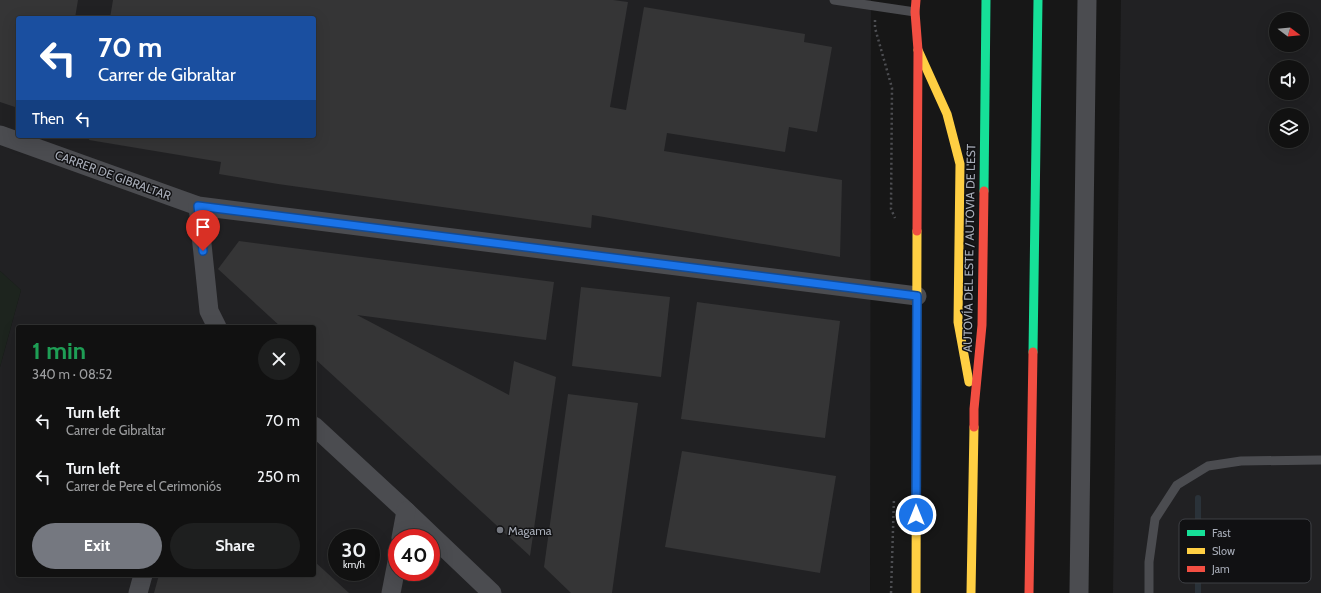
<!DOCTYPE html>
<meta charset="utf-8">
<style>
body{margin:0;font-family:Cabin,sans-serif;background:#1e1f1f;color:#f1f3f6;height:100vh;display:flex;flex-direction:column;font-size:15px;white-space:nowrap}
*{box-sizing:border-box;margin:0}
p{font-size:13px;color:#9c9d9f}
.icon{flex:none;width:22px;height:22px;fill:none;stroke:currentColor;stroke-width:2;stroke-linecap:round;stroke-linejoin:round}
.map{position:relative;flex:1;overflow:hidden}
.details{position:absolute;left:16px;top:325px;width:300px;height:252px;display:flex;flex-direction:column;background:#111;border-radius:4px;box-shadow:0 4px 16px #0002,0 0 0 1px #303131}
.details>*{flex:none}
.banner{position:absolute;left:16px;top:16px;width:300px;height:122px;border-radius:4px;box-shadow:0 4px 16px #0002,0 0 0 1px #303131;background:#1a4fa0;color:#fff;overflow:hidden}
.needle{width:26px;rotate:106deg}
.controls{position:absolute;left:1269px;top:12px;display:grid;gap:8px}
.controls a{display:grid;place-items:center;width:40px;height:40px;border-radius:50%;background:#111;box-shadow:0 4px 16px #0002,0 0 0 1px #303131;font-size:20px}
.speed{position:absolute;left:328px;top:529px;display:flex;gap:8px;font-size:20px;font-weight:700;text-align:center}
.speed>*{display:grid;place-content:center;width:52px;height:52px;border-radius:50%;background:#111;box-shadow:0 4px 16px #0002,0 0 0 1px #303131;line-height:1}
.speed small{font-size:10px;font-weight:400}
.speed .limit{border:6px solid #d22;background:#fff;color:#111}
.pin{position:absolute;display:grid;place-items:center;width:34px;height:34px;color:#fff;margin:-41px -17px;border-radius:50% 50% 50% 0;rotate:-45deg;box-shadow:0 0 4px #0007}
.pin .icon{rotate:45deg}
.me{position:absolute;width:44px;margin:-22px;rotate:0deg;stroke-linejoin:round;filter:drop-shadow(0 0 3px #0008)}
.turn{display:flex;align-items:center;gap:14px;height:84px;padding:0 16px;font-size:18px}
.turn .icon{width:52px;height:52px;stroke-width:2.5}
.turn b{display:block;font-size:28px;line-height:34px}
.then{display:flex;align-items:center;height:38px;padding:0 16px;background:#0003;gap:8px;font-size:15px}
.round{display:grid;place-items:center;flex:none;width:42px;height:42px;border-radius:21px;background:#1e1f1f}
.overview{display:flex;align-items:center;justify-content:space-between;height:68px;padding:0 16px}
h1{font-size:24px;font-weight:700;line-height:30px;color:#1e9e55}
.action{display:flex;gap:8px;margin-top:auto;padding:8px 16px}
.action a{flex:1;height:46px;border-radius:24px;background:#757880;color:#fff;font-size:16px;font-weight:700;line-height:46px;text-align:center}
.action a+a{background:#1e1f1f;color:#f1f3f6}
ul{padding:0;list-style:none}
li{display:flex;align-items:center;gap:12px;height:56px;padding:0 16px}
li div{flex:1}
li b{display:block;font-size:15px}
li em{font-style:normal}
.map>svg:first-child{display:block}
</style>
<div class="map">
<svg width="1321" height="593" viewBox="0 0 1321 593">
<rect width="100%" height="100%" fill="#171717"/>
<g fill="#212123" fill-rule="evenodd">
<path d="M 0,0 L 871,0 L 870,593 L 0,593 L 0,367 L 21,290 L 0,271 ZM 18,18 L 314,18 L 314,136 L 18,136 ZM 18,327 L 314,327 L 314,575 L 18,575 ZM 337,538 L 371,538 L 371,572 L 337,572 ZM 397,538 L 431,538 L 431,572 L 397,572 Z"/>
<path d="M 1121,0 L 1321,0 L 1321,593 L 1113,593 ZM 1276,19 L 1302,19 L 1302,45 L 1276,45 ZM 1276,67 L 1302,67 L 1302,93 L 1276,93 ZM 1276,115 L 1302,115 L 1302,141 L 1276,141 Z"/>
</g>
<polygon fill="#1d241e" points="0,271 21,290 0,367"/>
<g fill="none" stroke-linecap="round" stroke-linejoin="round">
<polyline stroke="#2a3239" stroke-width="6" points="1198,593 1198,498"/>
</g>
<g fill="#353536">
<polygon points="0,0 78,0 75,18 18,18 18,108 0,102"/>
<polygon points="113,0 613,0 628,2 610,107 626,110 644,7 805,34 804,42 832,47 817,132 789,127 785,152 667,133 664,151 842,180 840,257 592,215 591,228 278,184 219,174 221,162 89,140 90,136 314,136 314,18 110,18"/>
<polygon points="239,241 554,282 546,340 357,315 509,395 514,361 556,377 530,556 314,358 314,327 281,327 218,269"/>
<polygon points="581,287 670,297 661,377 572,366"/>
<polygon points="697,302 840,321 825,438 681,419"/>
<polygon points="568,394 638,403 612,593 571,593 544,567"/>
<polygon points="682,451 836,476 820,573 665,547"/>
<polygon points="314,561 349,593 154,593 159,575 314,575"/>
</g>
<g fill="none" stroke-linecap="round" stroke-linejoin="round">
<g stroke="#4d4e52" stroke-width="2.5" stroke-dasharray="2 3" stroke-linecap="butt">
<polyline points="875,20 875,28 892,88 891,209 895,218"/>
<polyline points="891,593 894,498"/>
</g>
<g stroke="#4b4c50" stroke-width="9">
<polyline points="834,0 915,12"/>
<polyline points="1149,593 1149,562 1155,519 1177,485 1208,466 1241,461 1321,460"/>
</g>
<g stroke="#4b4c50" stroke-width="19">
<polyline points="0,135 198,206 917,296"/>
<polyline points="198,206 209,311 217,327"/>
<polyline points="314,426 406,511 492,593"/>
<polyline points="401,538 406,511"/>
<polyline points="138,593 143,575"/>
<polyline points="391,593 397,562"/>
<polyline points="1079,593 1087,0"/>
</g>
<g stroke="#16e098" stroke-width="9">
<polyline points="984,191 986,0"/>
<polyline points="1033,352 1038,0"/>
</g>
<g stroke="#ffcf43" stroke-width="9">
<polyline points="918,50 947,114 960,164 958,322 969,382"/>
<polyline points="916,593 917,231"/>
<polyline points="971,593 974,427"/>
</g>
<g stroke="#f24e42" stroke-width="9">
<polyline points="916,0 915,12 918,50 917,231"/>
<polyline points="974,427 974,409 982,325 984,191"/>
<polyline points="1029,593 1033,352"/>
</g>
</g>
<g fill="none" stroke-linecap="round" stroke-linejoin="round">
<g stroke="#114b97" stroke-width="10">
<polyline id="route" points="203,251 198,206 917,296 916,515"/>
</g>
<use href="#route" stroke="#1a73e8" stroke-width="7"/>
</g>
<circle fill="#757880" stroke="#111113" stroke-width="1.5" cx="500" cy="530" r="4"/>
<g text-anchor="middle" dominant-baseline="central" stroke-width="3" stroke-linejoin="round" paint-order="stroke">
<g font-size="12" fill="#a8adb8" stroke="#111113">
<text transform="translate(113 175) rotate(20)">CARRER DE GIBRALTAR</text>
<text transform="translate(969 248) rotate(-89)">AUTOVÍA DEL ESTE / AUTOVIA DE L'EST</text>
</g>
<g font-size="12" fill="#a8adb8" stroke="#111113" text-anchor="start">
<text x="508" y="530">Magama</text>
</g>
</g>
<rect x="1179" y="519" width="132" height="64" rx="6" fill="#111113" stroke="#3e4045" stroke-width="1"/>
<rect x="1187" y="530" width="18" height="6" fill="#16e098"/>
<rect x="1187" y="548" width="18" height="6" fill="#ffcf43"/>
<rect x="1187" y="566" width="18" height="6" fill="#f24e42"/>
<g font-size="11" fill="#a8adb8">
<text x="1212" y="537">Fast</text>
<text x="1212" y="555">Slow</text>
<text x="1212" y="573">Jam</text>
</g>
</svg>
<div class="controls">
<a><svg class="needle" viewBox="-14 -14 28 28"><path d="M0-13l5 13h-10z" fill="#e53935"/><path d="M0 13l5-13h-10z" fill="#9c9d9f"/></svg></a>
<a><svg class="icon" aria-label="sound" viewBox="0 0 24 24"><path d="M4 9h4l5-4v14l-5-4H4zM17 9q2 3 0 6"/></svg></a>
<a><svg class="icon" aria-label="layers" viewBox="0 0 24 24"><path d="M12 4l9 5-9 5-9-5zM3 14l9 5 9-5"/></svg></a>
</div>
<div class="speed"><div>30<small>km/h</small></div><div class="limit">40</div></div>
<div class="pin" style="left:203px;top:251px;background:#d93025"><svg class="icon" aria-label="arrive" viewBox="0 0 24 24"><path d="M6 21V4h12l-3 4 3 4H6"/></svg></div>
<svg class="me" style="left:916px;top:515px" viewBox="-20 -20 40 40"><circle r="17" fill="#1a73e8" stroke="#fff" stroke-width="3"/><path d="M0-11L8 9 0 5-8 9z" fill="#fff"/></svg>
<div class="banner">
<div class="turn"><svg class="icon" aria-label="left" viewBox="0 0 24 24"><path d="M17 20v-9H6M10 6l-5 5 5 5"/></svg><div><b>70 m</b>Carrer de Gibraltar</div></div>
<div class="then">Then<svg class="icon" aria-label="left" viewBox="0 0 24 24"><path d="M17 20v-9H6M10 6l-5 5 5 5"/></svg></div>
</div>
<section class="details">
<div class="overview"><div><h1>1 min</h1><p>340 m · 08:52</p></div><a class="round"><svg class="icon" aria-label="close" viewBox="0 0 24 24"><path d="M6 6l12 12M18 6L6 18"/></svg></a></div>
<ul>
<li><svg class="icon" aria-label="left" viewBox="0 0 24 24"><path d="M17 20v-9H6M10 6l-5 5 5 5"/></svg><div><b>Turn left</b><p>Carrer de Gibraltar</p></div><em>70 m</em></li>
<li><svg class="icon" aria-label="left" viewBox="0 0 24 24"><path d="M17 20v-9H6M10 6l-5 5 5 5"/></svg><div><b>Turn left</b><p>Carrer de Pere el Cerimoniós</p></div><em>250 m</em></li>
</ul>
<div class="action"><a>Exit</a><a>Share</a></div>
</section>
</div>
